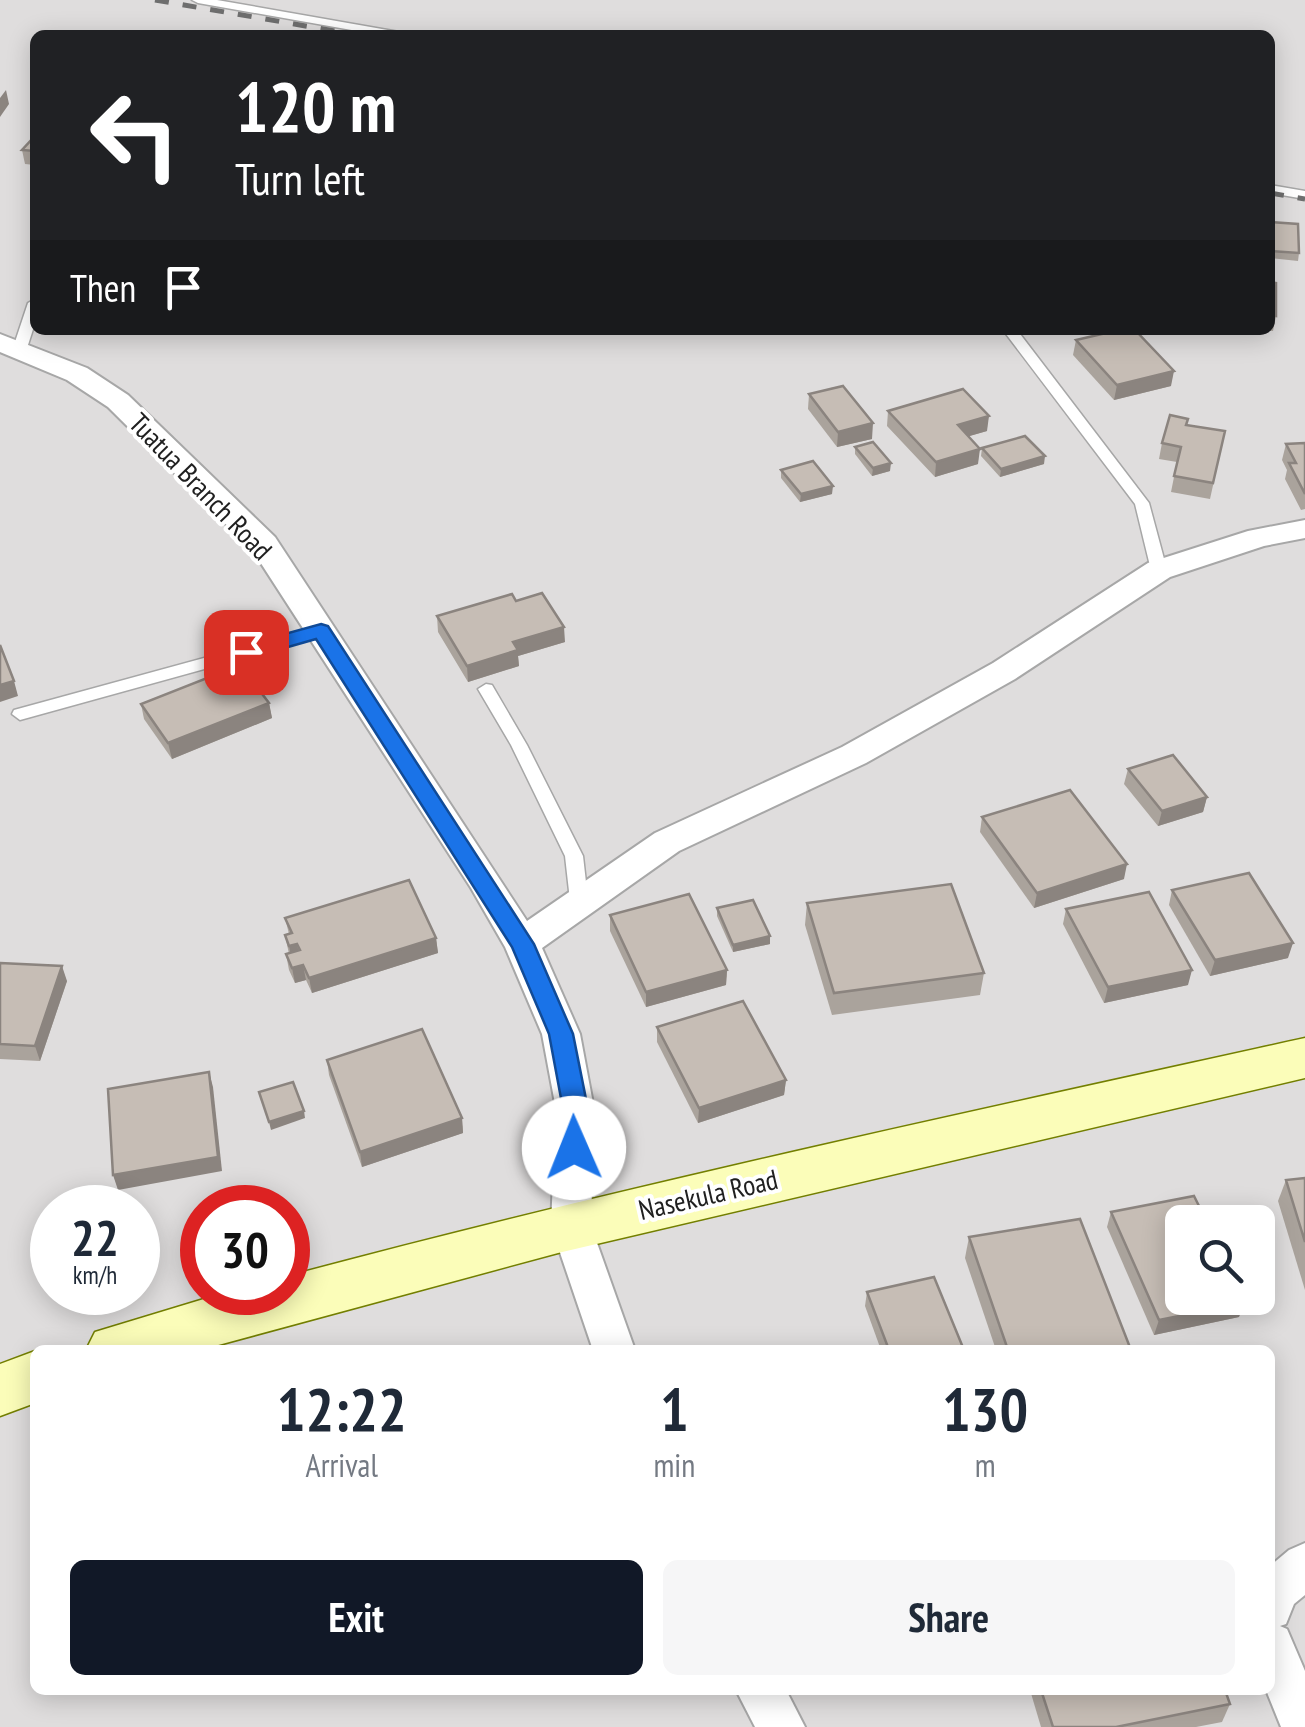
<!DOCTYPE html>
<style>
body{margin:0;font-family:"PT Sans Narrow",sans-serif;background:#f6f6f7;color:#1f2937;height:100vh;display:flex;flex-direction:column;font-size:38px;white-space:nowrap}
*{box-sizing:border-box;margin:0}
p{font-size:32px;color:#747a83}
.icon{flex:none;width:55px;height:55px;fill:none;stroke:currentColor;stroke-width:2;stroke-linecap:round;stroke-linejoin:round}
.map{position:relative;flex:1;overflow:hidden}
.sheet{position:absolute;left:30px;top:1345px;width:1245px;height:350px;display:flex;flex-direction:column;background:#fff;border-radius:15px;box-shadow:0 5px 25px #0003}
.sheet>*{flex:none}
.banner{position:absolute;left:30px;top:30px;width:1245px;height:305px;border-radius:15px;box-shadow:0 5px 25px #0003;background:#202124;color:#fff;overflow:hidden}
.controls{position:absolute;left:1165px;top:1205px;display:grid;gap:20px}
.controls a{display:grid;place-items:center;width:110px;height:110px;border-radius:15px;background:#fff;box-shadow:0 5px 25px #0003;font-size:50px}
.speed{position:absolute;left:30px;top:1185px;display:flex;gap:20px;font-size:50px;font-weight:700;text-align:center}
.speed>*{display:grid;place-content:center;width:130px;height:130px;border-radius:50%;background:#fff;box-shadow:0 5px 25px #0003;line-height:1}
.speed small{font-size:25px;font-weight:400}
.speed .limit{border:15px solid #d22;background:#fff;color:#111}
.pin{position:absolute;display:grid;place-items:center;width:85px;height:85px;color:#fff;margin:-42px;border-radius:20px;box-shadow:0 5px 15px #0006}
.me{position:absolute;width:110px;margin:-55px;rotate:359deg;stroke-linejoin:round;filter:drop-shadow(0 0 8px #0008)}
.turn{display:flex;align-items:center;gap:35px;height:210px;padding:0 40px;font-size:45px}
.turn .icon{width:130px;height:130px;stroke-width:2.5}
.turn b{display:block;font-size:70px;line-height:85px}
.then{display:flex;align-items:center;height:95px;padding:0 40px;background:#0003;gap:20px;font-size:38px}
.eta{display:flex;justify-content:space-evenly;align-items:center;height:170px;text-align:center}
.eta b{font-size:60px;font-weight:700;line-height:70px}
.primary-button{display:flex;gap:20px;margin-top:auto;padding:20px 40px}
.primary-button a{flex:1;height:115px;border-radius:15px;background:#111827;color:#fff;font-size:40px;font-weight:700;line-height:115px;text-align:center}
.primary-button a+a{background:#f6f6f7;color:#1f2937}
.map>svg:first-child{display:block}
</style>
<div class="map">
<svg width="1305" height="1727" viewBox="0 0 1305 1727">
<rect width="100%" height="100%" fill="#f1eee6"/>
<path fill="#dfdddd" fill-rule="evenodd" d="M 0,0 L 1305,0 L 1305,1727 L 0,1727 ZM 35,35 L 1270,35 L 1270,330 L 35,330 ZM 52,1208 L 138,1208 L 138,1292 L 52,1292 ZM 202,1208 L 288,1208 L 288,1292 L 202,1292 ZM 1182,1222 L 1258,1222 L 1258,1298 L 1182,1298 ZM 35,1350 L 1270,1350 L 1270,1690 L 35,1690 Z"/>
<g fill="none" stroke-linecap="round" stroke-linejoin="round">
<g stroke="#a7a7a7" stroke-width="3">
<g id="lane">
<polygon points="192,0 217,0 399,32 405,35 380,35 198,3"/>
<polygon points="1270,185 1305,191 1305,199 1270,193"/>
<polygon points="35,299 35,323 27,348 20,352 15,351 13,348 28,303"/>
<polygon points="1003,330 1017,330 1149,503 1167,570 1164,573 1154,573 1151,570 1135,504"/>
<polygon points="321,626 327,627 329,631 327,635 20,720 12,714 14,710"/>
<polygon points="486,684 492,685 527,745 583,856 588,900 585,905 573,905 570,900 565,856 511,745 478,689"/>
</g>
</g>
<g stroke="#a7a7a7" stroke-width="4">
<g id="street">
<polygon points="0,334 87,368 128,395 275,537 527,921 655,833 842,747 993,663 1148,563 1248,531 1305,520 1305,538 1264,546 1170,577 1015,679 866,763 679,851 542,948 580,1034 594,1109 591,1226 635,1350 593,1350 551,1226 556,1109 542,1034 505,947 471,888 253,551 108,407 67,380 0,352"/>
<polygon points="1305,1543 1305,1595 1294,1604 1286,1624 1280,1626 1287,1629 1305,1671 1305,1727 1281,1727 1266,1690 1270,1690 1270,1566 1289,1550"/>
<polygon points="736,1690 786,1690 805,1727 755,1727"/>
</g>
</g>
<g stroke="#737f00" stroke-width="3">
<g id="secondary">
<path d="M 1305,1038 L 1305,1078 L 558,1253 L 200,1350 L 86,1350 L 95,1332 L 227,1292 L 288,1292 L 288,1276 C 624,1186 965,1113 1305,1038 Z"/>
<polygon points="35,1351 35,1403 0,1416 0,1364"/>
</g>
</g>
<use href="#lane" fill="#fff" fill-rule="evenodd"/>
<use href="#street" fill="#fff" fill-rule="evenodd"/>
<use href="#secondary" fill="#fbfdb9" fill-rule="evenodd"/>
<g stroke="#6e6e6e" stroke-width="5" stroke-dasharray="14 14" stroke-linecap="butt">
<polyline points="155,0 358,35"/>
<polyline points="1270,193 1305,199"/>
</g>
</g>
<g fill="#aaa39c">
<polygon points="35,136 35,165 25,164 22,150"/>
<polygon points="1270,222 1299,253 1298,261 1270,258"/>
<polygon points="1270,282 1276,316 1273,331 1263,330 1270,330"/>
<polygon points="1076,340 1171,386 1114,400 1073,355"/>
<polygon points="809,394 872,439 837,447 808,409"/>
<polygon points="888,411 987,431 969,436 978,464 935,477 887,426"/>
<polygon points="1186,425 1225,431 1210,499 1171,492 1177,462 1159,459 1162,443"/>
<polygon points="1305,443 1305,509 1301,510 1285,479 1287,470 1282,460 1286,444"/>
<polygon points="855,447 890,471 872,476 855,454"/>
<polygon points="982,448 1044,464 1000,477 981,456"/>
<polygon points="781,470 832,494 800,502 781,478"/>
<polygon points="516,601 565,642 518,656 519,666 468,682 438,632 437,616"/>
<polygon points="269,703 272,718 172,759 144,719 141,704"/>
<polygon points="1128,769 1207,797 1203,812 1158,826 1124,784"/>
<polygon points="982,817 1124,879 1034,908 980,832"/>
<polygon points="1172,890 1288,958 1210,976 1169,905"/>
<polygon points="807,903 984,973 980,995 832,1015 805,925"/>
<polygon points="717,908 770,936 770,944 733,952 717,916"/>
<polygon points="1066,909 1188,985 1104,1003 1063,924"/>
<polygon points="610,915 727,970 726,985 646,1007 610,931"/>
<polygon points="285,918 436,938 438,953 312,993 306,980 295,983 289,970 286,954 289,954 285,935 289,934"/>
<polygon points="0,963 67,981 40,1061 0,1059"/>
<polygon points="657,1027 786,1080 784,1095 698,1123 657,1042"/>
<polygon points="327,1060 462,1118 463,1133 362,1167 329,1075"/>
<polygon points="1305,1178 1305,1290 1278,1201 1286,1180"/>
<polygon points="1111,1212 1239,1317 1154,1335 1107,1227"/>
<polygon points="969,1237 1131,1350 996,1350 965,1258"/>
<polygon points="867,1292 964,1350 881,1350 865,1306"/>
<polygon points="1030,1690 1225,1690 1230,1704 1222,1722 1196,1727 1041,1727"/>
</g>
<g fill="#8b847f">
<polygon points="6,90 9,104 0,117 0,98"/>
<polygon points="1050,330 1074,330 1049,335"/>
<polygon points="1174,371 1171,386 1114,400 1117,385"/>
<polygon points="989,416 987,431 956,440 958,425"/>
<polygon points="873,423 872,439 837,447 838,432"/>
<polygon points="980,449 978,464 935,477 936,462"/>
<polygon points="1045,456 1044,464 1000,477 1001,469"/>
<polygon points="891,463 890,471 872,476 873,468"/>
<polygon points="833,486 832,494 800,502 801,494"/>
<polygon points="564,627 565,642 518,656 519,666 468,682 467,666 513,642"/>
<polygon points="14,681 18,696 0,702 0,685"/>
<polygon points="269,703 272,718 172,759 168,743"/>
<polygon points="1207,797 1203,812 1158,826 1162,811"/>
<polygon points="1127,864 1124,879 1034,908 1037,893"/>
<polygon points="770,936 770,944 733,952 733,945"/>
<polygon points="436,938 438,953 312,993 309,978"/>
<polygon points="1293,943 1288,958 1210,976 1215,960"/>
<polygon points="297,944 300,959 292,962 289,946"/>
<polygon points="303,965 306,980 295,983 292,968"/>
<polygon points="62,966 67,981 40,1061 35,1046"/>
<polygon points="727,970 726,985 646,1007 646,992"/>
<polygon points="1192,970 1188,985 1104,1003 1108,987"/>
<polygon points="209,1072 213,1087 222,1171 118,1190 113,1175"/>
<polygon points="786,1080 784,1095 698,1123 699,1108"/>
<polygon points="304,1111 305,1118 271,1130 269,1122"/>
<polygon points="462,1118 463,1133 362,1167 360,1152"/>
<polygon points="140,1214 149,1249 138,1252 138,1244"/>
<polygon points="1245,1303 1239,1317 1154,1335 1159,1320"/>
</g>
<g fill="#c6bdb5" stroke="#8b847f" stroke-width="2.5">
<polygon points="35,136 35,151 22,150"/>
<polygon points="1270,222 1298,224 1299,253 1270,251"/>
<polygon points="1270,282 1276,283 1276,316 1270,315"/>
<polygon points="1119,330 1135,330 1174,371 1117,385 1076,340"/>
<polygon points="843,386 873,423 838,432 809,394"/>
<polygon points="963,389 989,416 958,425 980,449 936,462 888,411"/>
<polygon points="1170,415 1188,419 1186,425 1225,431 1213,483 1174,476 1181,447 1162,443"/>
<polygon points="1025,436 1045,456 1001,469 982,448"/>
<polygon points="873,442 891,463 873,468 855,447"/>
<polygon points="1305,443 1305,494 1289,463 1296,463 1286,444"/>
<polygon points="813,461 833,486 801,494 781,470"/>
<polygon points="542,593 564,627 513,642 518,650 467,666 437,616 512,594 516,601"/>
<polygon points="0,645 14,681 0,685"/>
<polygon points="240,665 269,703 168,743 141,704"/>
<polygon points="1173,755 1207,797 1162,811 1128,769"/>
<polygon points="1070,790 1127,864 1037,893 982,817"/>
<polygon points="1249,873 1293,943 1215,960 1172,890"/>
<polygon points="409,880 436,938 309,978 303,965 292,968 286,954 300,950 297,944 289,946 285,935 292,933 285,918"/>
<polygon points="951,884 984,973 834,993 807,903"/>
<polygon points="1149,892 1192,970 1108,987 1066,909"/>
<polygon points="689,894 727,970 646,992 610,915"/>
<polygon points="753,900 770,936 733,945 717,908"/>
<polygon points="0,963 62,966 35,1046 0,1044"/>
<polygon points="743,1001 786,1080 699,1108 657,1027"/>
<polygon points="422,1029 462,1118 360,1152 327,1060"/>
<polygon points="209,1072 218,1157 113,1175 108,1089"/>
<polygon points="293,1082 304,1111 269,1122 259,1092"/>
<polygon points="1305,1178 1305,1242 1286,1180"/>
<polygon points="1194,1196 1207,1222 1182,1222 1182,1298 1242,1298 1245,1303 1159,1320 1111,1212"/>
<polygon points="138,1206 146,1242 138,1244 138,1208 134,1208"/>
<polygon points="1080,1219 1131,1350 1008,1350 969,1237"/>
<polygon points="934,1277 964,1350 889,1350 867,1292"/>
<polygon points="1041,1690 1225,1690 1230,1704 1116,1727 1053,1727"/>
</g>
<polygon fill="#1a73e8" stroke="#114b97" stroke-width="2.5" points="321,624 328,626 534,944 573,1034 588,1109 583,1155 574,1158 565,1155 561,1148 563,1109 549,1034 512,947 316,639 246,659 235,652 238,647"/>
<g text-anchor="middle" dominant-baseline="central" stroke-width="8" stroke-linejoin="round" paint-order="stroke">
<g font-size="28" fill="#202020" stroke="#fff">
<text transform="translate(201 486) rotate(46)">Tuatua Branch Road</text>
<text transform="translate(708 1194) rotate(-13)">Nasekula Road</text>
</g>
</g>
</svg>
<div class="controls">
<a><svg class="icon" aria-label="search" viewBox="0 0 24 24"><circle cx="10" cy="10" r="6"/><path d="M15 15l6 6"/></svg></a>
</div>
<div class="speed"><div>22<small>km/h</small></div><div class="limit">30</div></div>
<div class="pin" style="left:246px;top:652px;background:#d93025"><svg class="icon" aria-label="arrive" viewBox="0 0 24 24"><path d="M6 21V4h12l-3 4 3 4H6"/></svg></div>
<svg class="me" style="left:574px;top:1148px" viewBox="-20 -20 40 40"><circle r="19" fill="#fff"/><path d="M0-13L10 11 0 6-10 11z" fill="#1a73e8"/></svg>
<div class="banner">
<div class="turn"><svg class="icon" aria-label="left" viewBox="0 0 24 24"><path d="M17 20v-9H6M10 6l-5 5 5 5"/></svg><div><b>120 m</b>Turn left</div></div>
<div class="then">Then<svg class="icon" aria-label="arrive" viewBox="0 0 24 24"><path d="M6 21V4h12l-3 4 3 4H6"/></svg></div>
</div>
<section class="sheet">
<div class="eta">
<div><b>12:22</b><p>Arrival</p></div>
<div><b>1</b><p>min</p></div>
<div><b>130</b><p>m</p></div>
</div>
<div class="primary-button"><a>Exit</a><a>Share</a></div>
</section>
</div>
